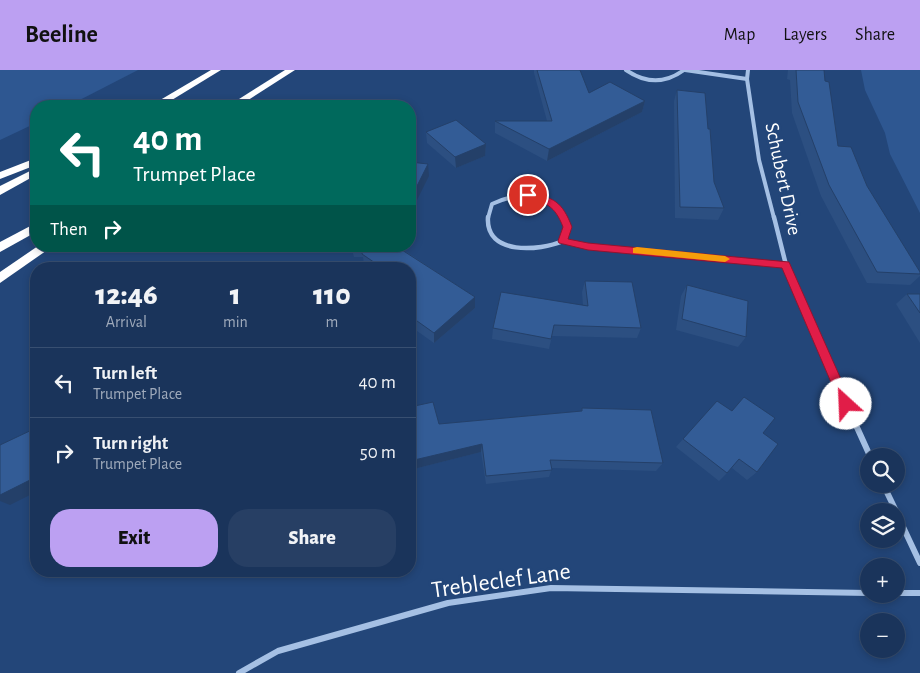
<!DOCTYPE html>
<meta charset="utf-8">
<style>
body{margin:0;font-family:"Alegreya Sans",sans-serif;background:#273f64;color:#f1f3f6;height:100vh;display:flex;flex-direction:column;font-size:19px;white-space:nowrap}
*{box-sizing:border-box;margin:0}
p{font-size:16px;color:#9faabb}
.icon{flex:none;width:28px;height:28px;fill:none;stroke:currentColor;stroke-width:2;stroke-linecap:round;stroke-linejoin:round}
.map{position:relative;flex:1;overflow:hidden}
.sheet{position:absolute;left:30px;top:192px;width:386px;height:315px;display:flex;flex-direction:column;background:#1a345b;border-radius:20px;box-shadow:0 2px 8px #0003,0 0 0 1px #384f71}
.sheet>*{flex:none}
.hud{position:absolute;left:30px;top:30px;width:386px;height:152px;border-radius:20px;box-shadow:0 2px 8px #0003,0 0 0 1px #384f71;background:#00695c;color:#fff;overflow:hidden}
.buttons{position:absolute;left:860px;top:378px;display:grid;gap:10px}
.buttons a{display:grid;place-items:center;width:45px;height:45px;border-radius:50%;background:#1a345b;box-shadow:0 2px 8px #0003,0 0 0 1px #384f71;font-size:25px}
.pin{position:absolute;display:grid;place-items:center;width:42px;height:42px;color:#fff;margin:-21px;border:2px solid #fff;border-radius:50%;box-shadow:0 1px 5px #0007}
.me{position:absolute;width:55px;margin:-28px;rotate:335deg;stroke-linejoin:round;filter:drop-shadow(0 0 4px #0008)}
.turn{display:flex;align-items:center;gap:18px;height:105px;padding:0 20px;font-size:22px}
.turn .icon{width:65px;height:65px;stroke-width:2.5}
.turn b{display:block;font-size:35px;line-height:42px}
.then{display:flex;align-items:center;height:48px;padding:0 20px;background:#0003;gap:10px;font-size:19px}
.eta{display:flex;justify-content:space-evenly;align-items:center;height:85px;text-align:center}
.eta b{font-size:30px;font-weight:800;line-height:35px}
.cta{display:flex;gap:10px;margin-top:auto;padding:10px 20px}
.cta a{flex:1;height:58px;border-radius:20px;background:#bca0f2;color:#111;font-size:20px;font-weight:800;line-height:58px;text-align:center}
.cta a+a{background:#273f64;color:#f1f3f6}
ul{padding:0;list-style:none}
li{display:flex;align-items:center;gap:15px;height:70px;padding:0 20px;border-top:1px solid #384f71}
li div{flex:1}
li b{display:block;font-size:19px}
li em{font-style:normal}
header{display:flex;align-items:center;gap:30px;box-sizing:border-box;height:70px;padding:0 25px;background:#bca0f2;color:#111}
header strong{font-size:24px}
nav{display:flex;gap:28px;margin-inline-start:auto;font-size:18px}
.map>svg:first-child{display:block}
</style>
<header>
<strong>Beeline</strong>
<nav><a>Map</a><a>Layers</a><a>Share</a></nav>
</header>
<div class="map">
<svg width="920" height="603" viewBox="0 0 920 603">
<rect width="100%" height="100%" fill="#234679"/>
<g fill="#2e5791">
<polygon points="0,0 138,0 68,36 36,36 36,53 0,70"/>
<polygon points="861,0 920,0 920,143 890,84 885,63 865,20"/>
</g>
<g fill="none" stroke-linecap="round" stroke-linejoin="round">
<g stroke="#a5c0e4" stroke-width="4">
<path d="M 626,0 C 645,13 665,14 684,0"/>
<polyline points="685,0 747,9"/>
<polyline points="748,0 747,9 759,90 774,148"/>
<path d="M 488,148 L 492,134 C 515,123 553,119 564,148"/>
</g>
<g stroke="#a5c0e4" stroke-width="4.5">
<path d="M 488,147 C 485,186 540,181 563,171"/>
<polyline points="774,147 786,195 850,343"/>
<polyline points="563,171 587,176 786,195"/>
<polyline points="563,171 568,157 564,147"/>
</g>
<g stroke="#a5c0e4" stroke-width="6">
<polyline points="850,342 870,386"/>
<polyline points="883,414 896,441"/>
<polyline points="896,442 920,493"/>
<polyline points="896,523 920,523"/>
<polyline points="239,603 278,581 448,533 551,518 869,523"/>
</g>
<g fill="#fff" fill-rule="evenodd">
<polygon points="211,0 221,0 162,36 150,36"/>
<polygon points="285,0 295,0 239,36 228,36"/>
<polygon points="36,88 36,95 0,109 0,102"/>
<polygon points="36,98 36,105 0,125 0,116"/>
<polygon points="36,153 36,162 0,182 0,172"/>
<polygon points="38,176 53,176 0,213 0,202"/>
</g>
</g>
<g fill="#2c4f81">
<polygon points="534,0 580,0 589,23 645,31 642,42 547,91 495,63 495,51 547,51 534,3"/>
<polygon points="788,0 824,0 825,11 838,76 867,116 920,202 920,206 910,215 867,213 821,126 792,43 790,10 787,9"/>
<polygon points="677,20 708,59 714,112 724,138 718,150 675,148 674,31"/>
<polygon points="426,62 486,74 485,86 456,98 427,73"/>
<polygon points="351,176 406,176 405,181 475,227 475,238 434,273 410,256 410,199 370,199 364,195 363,187 354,187"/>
<polygon points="585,211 641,258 637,268 552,266 549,279 492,269 493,258 583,236 582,222"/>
<polygon points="687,215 746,267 738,277 676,260 681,226"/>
<polygon points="907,224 920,224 920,273 896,234"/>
<polygon points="410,337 439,354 581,341 582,338 663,393 656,401 552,398 549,407 486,414 481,382 410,400"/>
<polygon points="763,363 757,402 747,410 732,398 719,411 676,377 683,369"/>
</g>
<g fill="#244069">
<polygon points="645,31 642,42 547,91 549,79"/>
<polygon points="486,74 485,86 456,98 455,87"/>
<polygon points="428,94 429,106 410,144 410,130"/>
<polygon points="403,176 406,176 404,191 402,180"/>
<polygon points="475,227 475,238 434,273 434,263"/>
<polygon points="482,374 481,382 410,400 410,391"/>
<polygon points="36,407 36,422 10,435 0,431 0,425"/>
</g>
<g fill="#335c96" stroke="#244069">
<polygon points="537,0 580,0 589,23 610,12 645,31 549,79 495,51 552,51"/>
<polygon points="796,0 824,0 825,11 829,12 838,76 851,77 867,116 920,202 920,204 877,202 829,115 798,32"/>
<polygon points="677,20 705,23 708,59 710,59 714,112 724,138 680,137"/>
<polygon points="456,50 486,74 455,87 426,62"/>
<polygon points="410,92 428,94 410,130"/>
<polygon points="363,176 403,176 402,180 475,227 434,263 410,246 410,226 416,221 410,217 410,199 384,199 362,184"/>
<polygon points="585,211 632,212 641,258 554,255 551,269 493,258 501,222 588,236"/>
<polygon points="687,215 748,231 746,267 682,249"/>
<polygon points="907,224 920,224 920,243"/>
<polygon points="744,327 775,348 763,363 778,374 757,402 739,389 727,403 683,369 717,331 732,341"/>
<polygon points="433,332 439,354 582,341 582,338 651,340 663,393 550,390 552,400 486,406 482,374 410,391 410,337"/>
<polygon points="36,358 36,407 0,425 0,375"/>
</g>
<path fill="#e11d48" stroke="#92132f" d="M 528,122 C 554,128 562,131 572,157 L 568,169 L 588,173 L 789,192 L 852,334 L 850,338 L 846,340 L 842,338 L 782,198 L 588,180 L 559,173 L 558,171 L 563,157 C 555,136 546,132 525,127 L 525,123 Z"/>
<polygon fill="#f59e0b" points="637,177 725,186 730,189 725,192 633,183 633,178"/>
<g text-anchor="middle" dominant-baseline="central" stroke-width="5" stroke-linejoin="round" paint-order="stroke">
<g font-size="20" fill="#fff" stroke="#234679">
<text transform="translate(783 109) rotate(78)">Schubert Drive</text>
</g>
<g font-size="24" fill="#fff" stroke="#234679">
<text transform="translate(501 511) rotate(-8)">Trebleclef Lane</text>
</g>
</g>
</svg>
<div class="buttons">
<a><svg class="icon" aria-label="search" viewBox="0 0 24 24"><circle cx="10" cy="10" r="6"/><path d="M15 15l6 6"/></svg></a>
<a><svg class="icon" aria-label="layers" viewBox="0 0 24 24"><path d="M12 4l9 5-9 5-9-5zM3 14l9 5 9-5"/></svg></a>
<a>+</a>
<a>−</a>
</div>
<div class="pin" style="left:528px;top:125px;background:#d93025"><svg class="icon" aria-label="arrive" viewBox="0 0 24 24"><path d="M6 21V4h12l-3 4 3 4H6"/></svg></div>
<svg class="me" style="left:846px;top:334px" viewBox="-20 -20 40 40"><circle r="19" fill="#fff"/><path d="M0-13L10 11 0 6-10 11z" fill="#e11d48"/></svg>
<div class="hud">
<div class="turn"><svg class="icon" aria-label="left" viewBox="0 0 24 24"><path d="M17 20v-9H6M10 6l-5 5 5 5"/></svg><div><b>40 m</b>Trumpet Place</div></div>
<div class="then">Then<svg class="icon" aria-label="right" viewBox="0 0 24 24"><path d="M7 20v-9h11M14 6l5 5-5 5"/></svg></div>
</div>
<section class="sheet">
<div class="eta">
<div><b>12:46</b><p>Arrival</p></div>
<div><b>1</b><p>min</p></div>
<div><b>110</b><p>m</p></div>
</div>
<ul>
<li><svg class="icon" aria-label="left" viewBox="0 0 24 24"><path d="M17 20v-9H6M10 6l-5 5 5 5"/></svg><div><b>Turn left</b><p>Trumpet Place</p></div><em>40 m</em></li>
<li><svg class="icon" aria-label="right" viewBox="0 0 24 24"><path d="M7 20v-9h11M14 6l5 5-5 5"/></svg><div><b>Turn right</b><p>Trumpet Place</p></div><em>50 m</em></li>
</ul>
<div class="cta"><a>Exit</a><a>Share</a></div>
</section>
</div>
